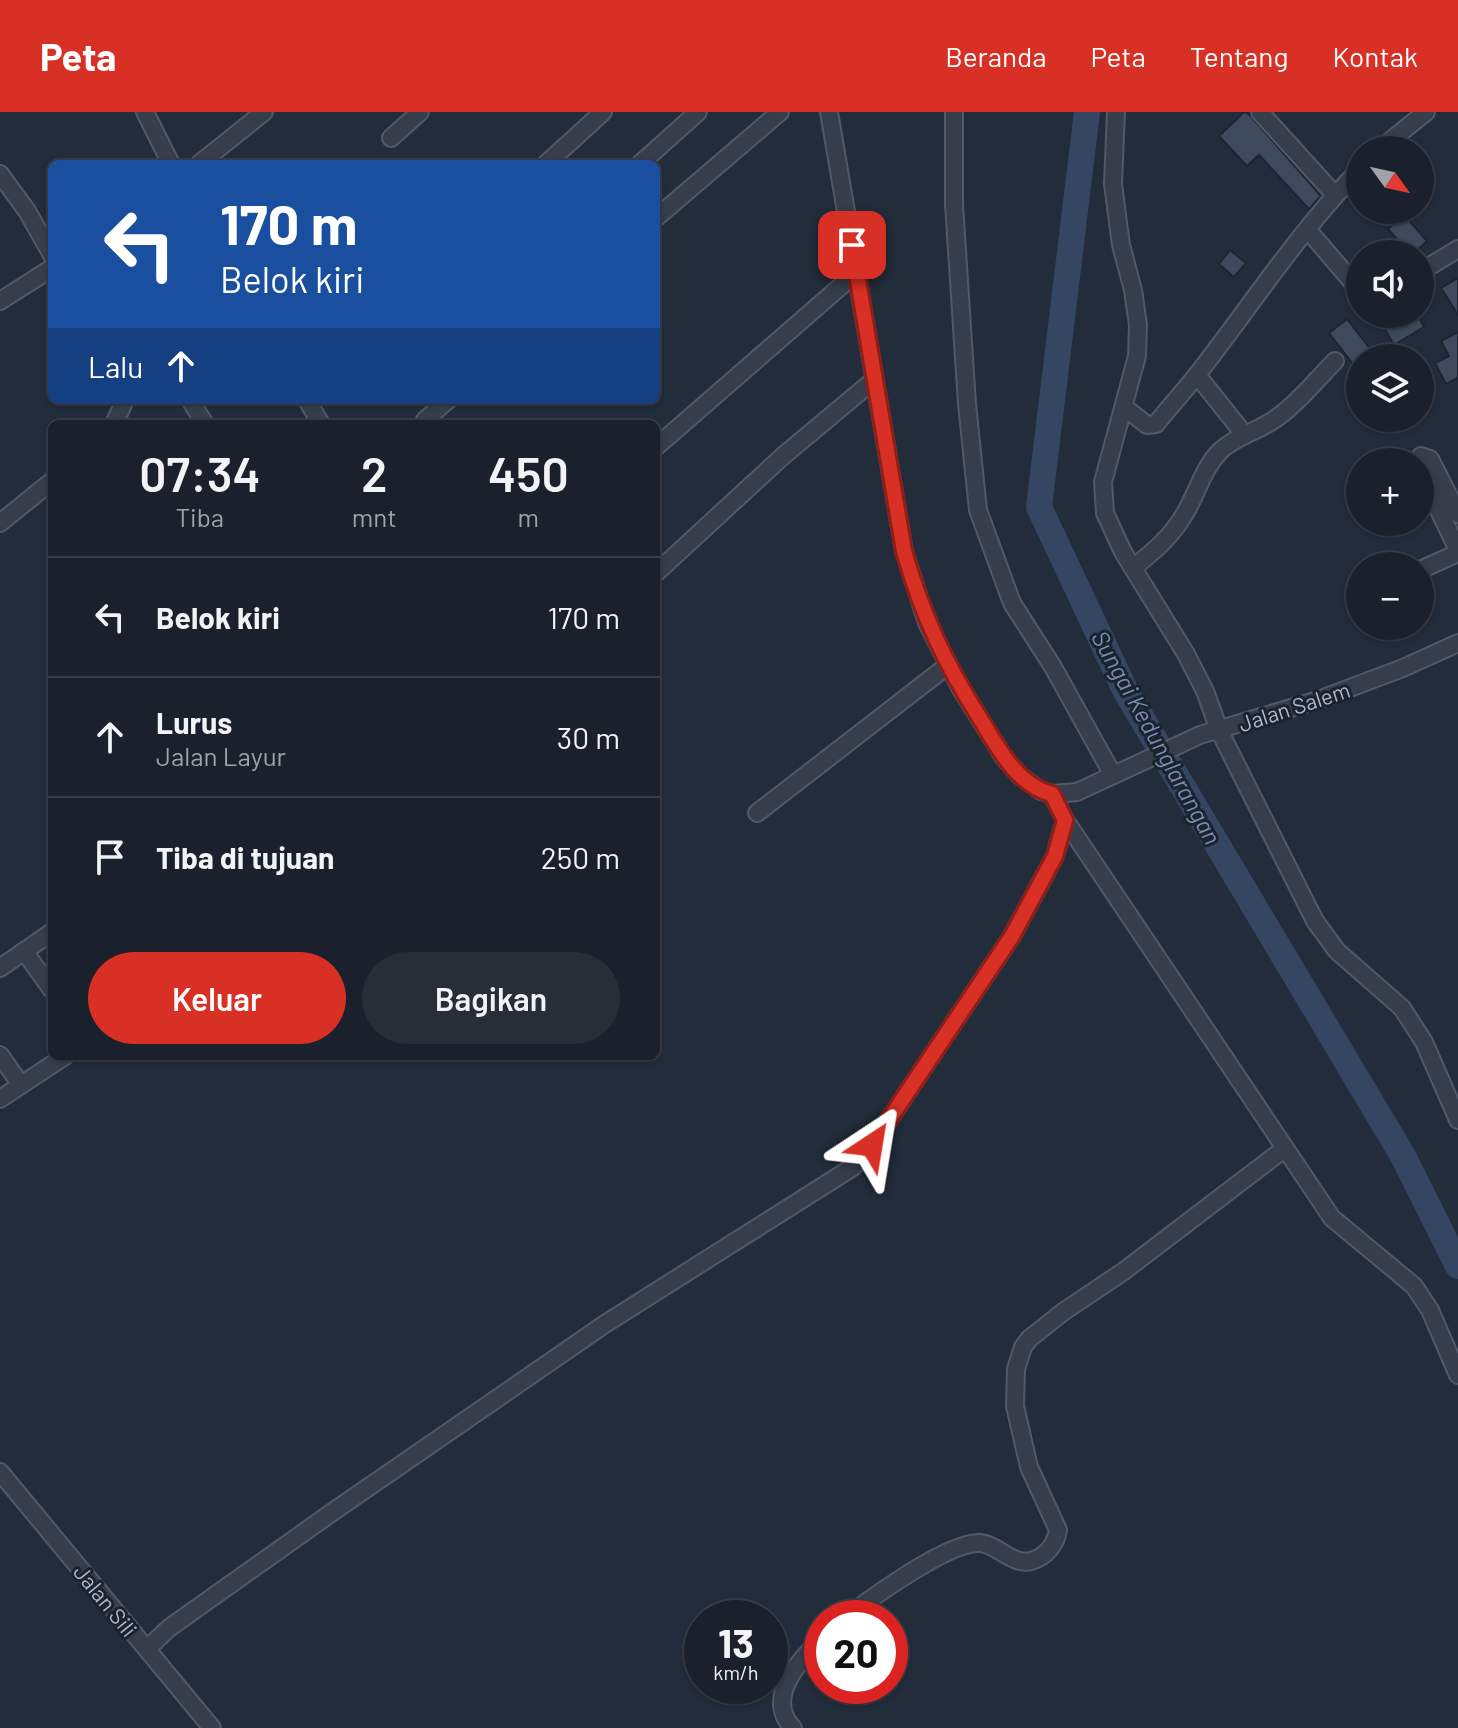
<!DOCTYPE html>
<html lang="id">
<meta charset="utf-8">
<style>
body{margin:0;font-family:Barlow,sans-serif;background:#272e38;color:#f1f3f6;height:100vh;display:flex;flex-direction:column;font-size:30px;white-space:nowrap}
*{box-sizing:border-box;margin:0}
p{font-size:26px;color:#9fa3a9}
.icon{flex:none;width:44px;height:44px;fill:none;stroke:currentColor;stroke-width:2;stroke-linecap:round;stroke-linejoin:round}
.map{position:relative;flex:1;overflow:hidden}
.panel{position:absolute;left:48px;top:308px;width:612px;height:640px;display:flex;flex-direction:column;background:#1a212c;border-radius:12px;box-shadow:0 2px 6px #0004,0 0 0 2px #383e48}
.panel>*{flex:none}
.top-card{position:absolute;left:48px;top:48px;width:612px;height:244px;border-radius:12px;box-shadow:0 2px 6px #0004,0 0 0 2px #383e48;background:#1a4fa0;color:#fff;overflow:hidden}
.needle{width:52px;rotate:123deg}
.controls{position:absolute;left:1346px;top:24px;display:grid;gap:16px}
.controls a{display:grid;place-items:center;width:88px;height:88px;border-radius:50%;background:#1a212c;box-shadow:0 2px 6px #0004,0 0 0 2px #383e48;font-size:40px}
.speed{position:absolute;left:684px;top:1488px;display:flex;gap:16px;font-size:40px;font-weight:700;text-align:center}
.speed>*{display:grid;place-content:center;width:104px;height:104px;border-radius:50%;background:#1a212c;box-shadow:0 2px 6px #0004,0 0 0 2px #383e48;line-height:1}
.speed small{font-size:20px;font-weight:400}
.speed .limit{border:12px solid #d22;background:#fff;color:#111}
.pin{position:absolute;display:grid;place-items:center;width:68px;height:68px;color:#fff;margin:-34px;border-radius:16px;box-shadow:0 4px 12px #0006}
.me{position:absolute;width:88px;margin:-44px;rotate:33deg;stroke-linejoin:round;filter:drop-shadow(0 0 6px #0008)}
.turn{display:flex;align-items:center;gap:28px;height:168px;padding:0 40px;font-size:36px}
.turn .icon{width:104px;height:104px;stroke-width:2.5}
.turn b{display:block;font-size:56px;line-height:68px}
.then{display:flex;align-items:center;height:76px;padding:0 40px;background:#0003;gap:16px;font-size:30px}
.eta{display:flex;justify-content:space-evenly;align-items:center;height:136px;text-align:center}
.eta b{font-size:48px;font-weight:600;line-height:56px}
.action{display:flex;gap:16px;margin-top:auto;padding:16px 40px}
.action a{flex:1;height:92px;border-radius:48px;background:#d93025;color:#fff;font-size:32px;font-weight:600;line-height:92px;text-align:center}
.action a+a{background:#272e38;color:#f1f3f6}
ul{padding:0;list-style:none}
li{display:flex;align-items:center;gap:24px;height:120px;padding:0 40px;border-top:2px solid #383e48}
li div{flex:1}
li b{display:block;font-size:30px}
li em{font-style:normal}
header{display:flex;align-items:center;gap:48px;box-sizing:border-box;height:112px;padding:0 40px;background:#d93025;color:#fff}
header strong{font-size:38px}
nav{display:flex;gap:44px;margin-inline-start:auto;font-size:28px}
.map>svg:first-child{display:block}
</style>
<header>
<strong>Peta</strong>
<nav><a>Beranda</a><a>Peta</a><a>Tentang</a><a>Kontak</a></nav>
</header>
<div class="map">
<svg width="1458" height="1616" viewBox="0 0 1458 1616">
<rect width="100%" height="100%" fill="#222c3b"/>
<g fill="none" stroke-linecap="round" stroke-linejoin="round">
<polyline stroke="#354663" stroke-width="26" points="1087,0 1039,395 1125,578 1403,1044 1458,1154"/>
</g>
<g fill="#3e4a5b" stroke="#1d2532" stroke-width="2">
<polygon points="1244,0 1249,2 1321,84 1309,97 1259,43 1247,54 1219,24"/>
<polygon points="1404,103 1427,129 1413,142 1380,142 1396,126 1388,117"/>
<polygon points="1230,138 1246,151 1234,165 1219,152"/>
<polygon points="1458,166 1458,203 1441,176"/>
<polygon points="1376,202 1417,202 1424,215 1394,233"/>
<polygon points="1347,207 1371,238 1353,252 1329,221"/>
<polygon points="1458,220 1458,266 1446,272 1435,251 1449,244 1441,229"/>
</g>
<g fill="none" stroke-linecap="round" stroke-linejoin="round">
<g stroke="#515966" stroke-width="20">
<g id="minor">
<polyline points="145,0 171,52"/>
<polyline points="829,0 904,439 927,511 961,577 1003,644 1019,663 1041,679 1052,682 1077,680 1200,623 1318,588 1403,556 1458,531"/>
<polyline points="954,0 954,92 967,292 978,398 1012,491 1053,555 1113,663"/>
<polyline points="1116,0 1113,72 1121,133 1133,178 1138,213 1137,244 1103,370 1105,401 1123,440 1186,542 1205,579 1219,618 1315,809 1337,839 1402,896 1424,930 1458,1008"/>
<polyline points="1260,0 1335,83"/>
<polyline points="391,26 420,0"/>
<polyline points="1379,38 1426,0"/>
<polyline points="199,52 264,0"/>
<polyline points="546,52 603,0"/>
<polyline points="640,52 698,0"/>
<polyline points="0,62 27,99 52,143"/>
<polyline points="656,106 780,0"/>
<polyline points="1308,118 1360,179"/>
<polyline points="1420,160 1458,137"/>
<polyline points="0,189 52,156"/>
<polyline points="1197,263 1244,322"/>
<polyline points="190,288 205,312"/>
<polyline points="307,288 321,312"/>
<path d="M 1124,295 L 1147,313 L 1156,312 C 1171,293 1188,275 1203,255 C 1254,189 1301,117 1360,57"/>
<polyline points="425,308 448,288"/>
<polyline points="114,312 125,288"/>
<polyline points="656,335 856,161"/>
<polyline points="1417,350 1421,344 1430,347 1458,402"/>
<polyline points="1420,359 1458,438"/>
<polyline points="0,411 52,369"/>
<path d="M 1133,456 C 1153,440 1171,425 1184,403 C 1197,382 1202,358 1220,339 C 1237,323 1260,319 1278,305 C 1299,290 1317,267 1335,249"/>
<polyline points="1420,458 1458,441"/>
<polyline points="656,461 783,344 874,268"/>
<polyline points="1052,682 1065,708 1332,1106 1414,1174 1430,1198 1458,1263"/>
<polyline points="757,701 947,554"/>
<polyline points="24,839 52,878"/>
<polyline points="0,856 52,820"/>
<polyline points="0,943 21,973"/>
<polyline points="0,987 65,944"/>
<polyline points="0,1360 212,1616"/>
<path d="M 845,1506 C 870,1487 949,1429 980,1431 C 997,1432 1013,1454 1031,1449 C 1046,1445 1056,1432 1058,1418 L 1029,1355 L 1015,1294 L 1016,1257 L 1023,1235 L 1029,1227 L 1063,1200 L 1124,1159 L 1284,1037"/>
<polyline points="147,1537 169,1516 334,1399 605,1212 853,1055 872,1033 1012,824 1055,744 1065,708"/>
<path d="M 793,1616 C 764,1587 799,1548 822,1527"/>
</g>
</g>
<use href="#minor" stroke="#363e4c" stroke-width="16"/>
</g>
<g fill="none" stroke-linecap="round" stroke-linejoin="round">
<g stroke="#8d1f18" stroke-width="20">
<path id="route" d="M 852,133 L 904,439 C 922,503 946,553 981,608 C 999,637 1017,673 1052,682 L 1065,708 L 1055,744 L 1012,824 L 872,1033"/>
</g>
<use href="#route" stroke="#d93025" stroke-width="14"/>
</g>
<g text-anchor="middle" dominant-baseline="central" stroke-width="6" stroke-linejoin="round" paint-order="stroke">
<g font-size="22" fill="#b1b9c7" stroke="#1b2330">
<text transform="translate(1294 594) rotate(-18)">Jalan Salem</text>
<text transform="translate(106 1488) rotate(51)">Jalan Sili</text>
</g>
<g font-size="24" font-style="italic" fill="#788eb0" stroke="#1b2330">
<text transform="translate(1157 625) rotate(61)">Sungai Kedunglarangan</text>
</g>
</g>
</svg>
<div class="controls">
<a><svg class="needle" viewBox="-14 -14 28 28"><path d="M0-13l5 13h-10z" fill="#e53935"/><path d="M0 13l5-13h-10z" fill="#9fa3a9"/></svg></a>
<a><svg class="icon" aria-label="sound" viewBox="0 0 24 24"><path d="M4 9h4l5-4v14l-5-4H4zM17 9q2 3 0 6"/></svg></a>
<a><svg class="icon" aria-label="layers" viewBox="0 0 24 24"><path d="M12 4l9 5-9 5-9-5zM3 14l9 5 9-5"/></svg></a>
<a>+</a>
<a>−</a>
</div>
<div class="speed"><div>13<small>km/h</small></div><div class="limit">20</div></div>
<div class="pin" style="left:852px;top:133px;background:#d93025"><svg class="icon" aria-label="arrive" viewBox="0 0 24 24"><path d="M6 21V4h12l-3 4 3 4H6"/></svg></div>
<svg class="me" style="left:872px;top:1033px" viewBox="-20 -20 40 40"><path d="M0-17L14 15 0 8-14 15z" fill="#d93025" stroke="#fff" stroke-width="4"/></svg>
<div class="top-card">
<div class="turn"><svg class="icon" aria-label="left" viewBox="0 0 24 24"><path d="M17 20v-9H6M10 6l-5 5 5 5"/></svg><div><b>170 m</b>Belok kiri</div></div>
<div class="then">Lalu<svg class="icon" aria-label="ahead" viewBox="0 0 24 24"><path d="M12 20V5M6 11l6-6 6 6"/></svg></div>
</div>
<section class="panel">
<div class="eta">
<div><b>07:34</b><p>Tiba</p></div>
<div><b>2</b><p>mnt</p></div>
<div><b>450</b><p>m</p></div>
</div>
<ul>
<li><svg class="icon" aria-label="left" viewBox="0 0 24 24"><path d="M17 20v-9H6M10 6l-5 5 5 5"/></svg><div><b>Belok kiri</b></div><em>170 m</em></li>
<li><svg class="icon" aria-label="ahead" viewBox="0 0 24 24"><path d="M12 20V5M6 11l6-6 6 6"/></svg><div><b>Lurus</b><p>Jalan Layur</p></div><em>30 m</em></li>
<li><svg class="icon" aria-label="arrive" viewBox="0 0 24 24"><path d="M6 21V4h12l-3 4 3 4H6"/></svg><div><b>Tiba di tujuan</b></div><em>250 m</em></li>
</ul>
<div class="action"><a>Keluar</a><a>Bagikan</a></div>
</section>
</div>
